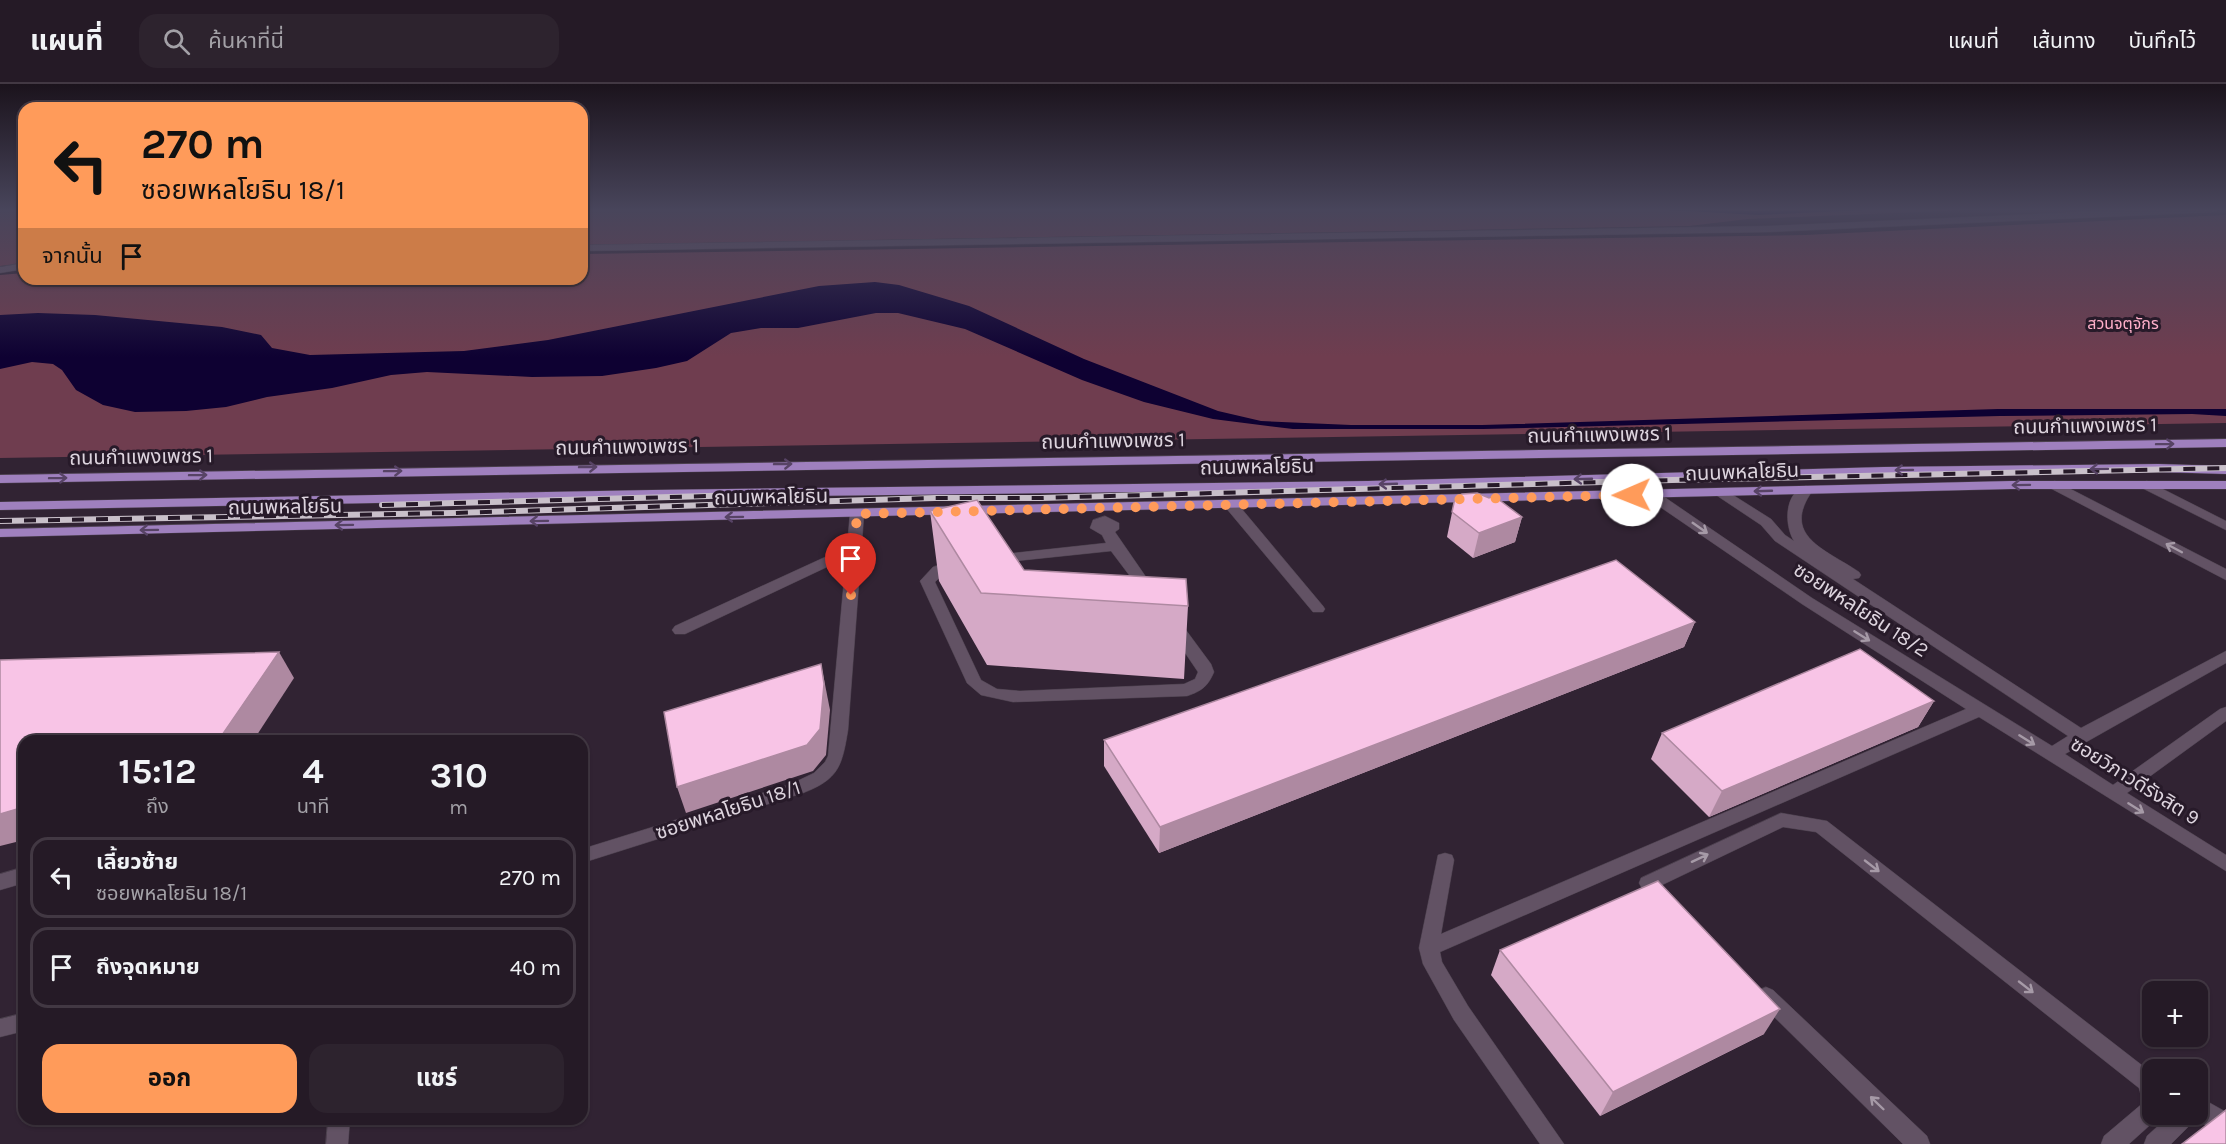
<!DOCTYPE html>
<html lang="th">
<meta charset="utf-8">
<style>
body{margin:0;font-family:Karla,"Noto Sans Thai",sans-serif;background:#2d232e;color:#f1f3f6;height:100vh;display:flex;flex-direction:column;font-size:22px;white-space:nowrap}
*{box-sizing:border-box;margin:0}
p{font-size:20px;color:#a3a1a7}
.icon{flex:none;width:33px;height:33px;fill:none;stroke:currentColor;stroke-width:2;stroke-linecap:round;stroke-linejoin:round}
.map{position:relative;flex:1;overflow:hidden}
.panel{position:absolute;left:18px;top:651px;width:570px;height:390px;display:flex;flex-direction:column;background:#251a26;border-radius:18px;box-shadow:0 2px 4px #0004,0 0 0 2px #423843}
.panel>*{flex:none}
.banner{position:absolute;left:18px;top:18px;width:570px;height:183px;border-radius:18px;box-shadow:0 2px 4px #0004,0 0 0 2px #423843;background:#ff9b5a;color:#111;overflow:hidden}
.tools{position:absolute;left:2142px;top:897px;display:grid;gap:12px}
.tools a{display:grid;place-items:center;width:66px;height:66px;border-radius:12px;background:#251a26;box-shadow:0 2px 4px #0004,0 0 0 2px #423843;font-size:30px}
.pin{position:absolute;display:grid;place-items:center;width:51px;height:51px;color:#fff;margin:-62px -26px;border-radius:50% 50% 50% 0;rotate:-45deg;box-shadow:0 0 6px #0007}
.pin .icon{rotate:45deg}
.me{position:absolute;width:66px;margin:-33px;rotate:269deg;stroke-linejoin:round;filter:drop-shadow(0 0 4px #0008)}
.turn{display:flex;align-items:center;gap:21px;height:126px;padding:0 24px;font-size:27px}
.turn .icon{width:78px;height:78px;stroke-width:2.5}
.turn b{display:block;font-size:42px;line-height:51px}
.then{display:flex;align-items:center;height:57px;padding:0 24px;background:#0003;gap:12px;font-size:22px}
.eta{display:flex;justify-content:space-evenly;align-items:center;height:102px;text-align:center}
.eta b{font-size:36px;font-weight:700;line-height:42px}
.button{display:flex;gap:12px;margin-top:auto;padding:12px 24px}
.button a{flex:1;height:69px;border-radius:18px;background:#ff9b5a;color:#111;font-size:24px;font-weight:700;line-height:69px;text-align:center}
.button a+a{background:#2d232e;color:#f1f3f6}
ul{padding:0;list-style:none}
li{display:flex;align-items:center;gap:18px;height:81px;margin:0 12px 9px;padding:0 12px;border:3px solid #423843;border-radius:18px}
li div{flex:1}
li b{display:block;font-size:22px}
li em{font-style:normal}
header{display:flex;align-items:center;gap:36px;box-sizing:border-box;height:84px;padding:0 30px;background:#251a26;border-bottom:2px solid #423843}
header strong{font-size:28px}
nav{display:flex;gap:33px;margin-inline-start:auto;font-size:21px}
.search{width:420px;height:54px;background:#2d232e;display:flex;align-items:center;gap:15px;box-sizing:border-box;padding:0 21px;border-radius:18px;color:#a3a1a7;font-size:22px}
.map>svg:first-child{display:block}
</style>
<header>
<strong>แผนที่</strong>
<div class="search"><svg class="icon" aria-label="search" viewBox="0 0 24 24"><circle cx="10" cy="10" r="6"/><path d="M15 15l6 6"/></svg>ค้นหาที่นี่</div>
<nav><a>แผนที่</a><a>เส้นทาง</a><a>บันทึกไว้</a></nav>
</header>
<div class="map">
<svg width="2226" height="1060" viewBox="0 0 2226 1060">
<rect width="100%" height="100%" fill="#312333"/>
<g fill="#6f3d4f">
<polygon points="0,125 24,125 24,180 0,182"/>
<polygon points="582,125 1991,125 1748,135 1689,142 582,161"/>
<polygon points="2226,131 2226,339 0,374 0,191 24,189 24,195 582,195 582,170 1805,151"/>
</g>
<g fill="#0e0132">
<polygon points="1647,125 1754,127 1890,125 1758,131"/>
<polygon points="875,198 899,201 969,222 1084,275 1218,327 1261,337 1351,341 1482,341 1998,325 2226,325 2226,332 2192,330 2000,332 1483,345 1293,345 1213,335 1144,318 1082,296 965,245 898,229 876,229 798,244 761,244 731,249 687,277 656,284 602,292 532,293 427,288 391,291 332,304 267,313 226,323 186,327 135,328 103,321 76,306 62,286 53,280 32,278 0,285 0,231 38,229 95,231 222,243 261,251 272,264 310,271 464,267 548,256 819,202"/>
</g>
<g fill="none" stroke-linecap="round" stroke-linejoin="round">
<g stroke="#4b404d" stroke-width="1">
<g id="minor">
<polygon points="2149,125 2219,125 2214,128 1769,148 582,167 582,161 1769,142"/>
<polygon points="24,179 24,185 0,189 0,183"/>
<polygon points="2055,397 2226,485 2226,496 2050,404 2048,401"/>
<polygon points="2147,397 2226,437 2226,446 2142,404 2140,401"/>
<path d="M 1806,402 L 1813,406 C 1780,452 1825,465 1859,488 L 1861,491 L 1859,494 L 1853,495 L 2081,644 L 2226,567 L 2226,579 L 2065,670 L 2113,701 L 2220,625 L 2226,623 L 2226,637 L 2127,709 L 2226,771 L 2226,787 L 1979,633 L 1440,868 L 1442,878 L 1468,922 L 1564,1060 L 1540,1060 L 1454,936 L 1423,880 L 1419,864 L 1438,771 L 1445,769 L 1452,771 L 1454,776 L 1441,850 L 1966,625 L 1802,520 L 1647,414 L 1645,411 L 1647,408 L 1657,408 L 1812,514 L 2052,662 L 2068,652 L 1775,457 L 1761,441 L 1713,409 L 1720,405 L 1725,406 L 1771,435 L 1785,451 L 1794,457 C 1784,441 1784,408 1806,402 Z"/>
<polygon points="1231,417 1236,418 1323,522 1325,525 1323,528 1313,528 1226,424 1224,421"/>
<path d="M 857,426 L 864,430 L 848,646 C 842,682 839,695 803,709 L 582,779 L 582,765 L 791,700 L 814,689 L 825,678 L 828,672 L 846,474 L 685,550 L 675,550 L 672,546 L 675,542 L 847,463 L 850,430 Z"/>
<polygon points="1105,432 1119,439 1119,445 1115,448 1157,509 1155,512 1145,512 1111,467 996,479 989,475 996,471 1106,459 1102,451 1090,444 1093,436"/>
<path d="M 954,476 L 959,477 L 961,480 C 955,487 943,489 935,498 L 981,596 L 997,605 L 1020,607 L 1184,600 L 1195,595 L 1198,588 L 1167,542 L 1175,537 L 1180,538 L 1211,580 L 1214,588 C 1208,602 1202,607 1187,612 L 1013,618 L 981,611 L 967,599 L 920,497 L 933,483 Z"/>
<path d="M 1781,729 L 1827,737 L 2152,989 L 2152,1030 L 2161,1030 L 2160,1032 L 2129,1060 L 2101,1060 L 2104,1052 L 2143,1019 L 2139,1004 L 1816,748 L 1783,743 L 1662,801 L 1673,815 L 1671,821 C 1657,825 1645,811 1639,799 L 1641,794 Z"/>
<polygon points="24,783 24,799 0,806 0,790"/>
<polygon points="1766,903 1773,906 1927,1052 1930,1060 1903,1060 1759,918 1756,912 1759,906"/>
<polygon points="24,929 24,947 0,953 0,935"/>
<polygon points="2198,1016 2210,1019 2226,1028 2226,1051 2195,1036 2171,1060 2144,1060 2147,1052 2171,1030 2198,1030"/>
<polygon points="328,1035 350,1035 348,1060 326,1060"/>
</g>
</g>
<g stroke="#4b404d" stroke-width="1">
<g id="major">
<polygon points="2226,355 2226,363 0,399 0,391"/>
<polygon points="2158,380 2226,382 2226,390 2158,388 1884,391 1368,405 652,414 0,426 0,418 652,406 1368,397 1884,383"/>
<polygon points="2011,397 2226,397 2226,405 2011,405 0,453 0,445"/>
</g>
</g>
<use href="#minor" fill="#625264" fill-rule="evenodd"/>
<use href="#major" fill="#9f80be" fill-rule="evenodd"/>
<g stroke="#c9c0ca" stroke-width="6">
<g id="rail">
<polyline points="382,421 744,411"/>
<polyline points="0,437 452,429 935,414 1040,414 1672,396 2226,384"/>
</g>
</g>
<use href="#rail" stroke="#271a29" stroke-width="4" stroke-dasharray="12" stroke-linecap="butt"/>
</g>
<g fill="#d5a9c6">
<polygon points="1455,414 1522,433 1515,458 1473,474 1447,453"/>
<polygon points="930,427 1024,486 1188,522 1184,595 987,581 939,497"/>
<polygon points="1695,538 1684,563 1159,769 1104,682 1104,656"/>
<polygon points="1934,617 1918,643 1709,733 1651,675 1662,649"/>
<polygon points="1500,866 1764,950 1600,1032 1491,891"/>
</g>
<g fill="#ae89a1">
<polygon points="1522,433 1515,458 1473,474 1479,449"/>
<polygon points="1695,538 1684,563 1159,769 1160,743"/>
<polygon points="279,568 294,594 253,657 218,657"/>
<polygon points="821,580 830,626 826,671 813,687 686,729 677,703"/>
<polygon points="1934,617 1918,643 1709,733 1722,707"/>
<polygon points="24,723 24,756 0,762 0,730"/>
<polygon points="1780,925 1764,950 1600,1032 1613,1008"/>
</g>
<g fill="#f8c4e6" stroke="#ae89a1" stroke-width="1.5">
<polygon points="1477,409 1489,414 1494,412 1522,433 1479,449 1452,428 1455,414 1462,410"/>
<polygon points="977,416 1024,486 1186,495 1188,522 981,509 930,427"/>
<polygon points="1616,476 1695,538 1160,743 1104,656"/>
<polygon points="1860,565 1934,617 1722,707 1662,649"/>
<polygon points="279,568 218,657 24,657 24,723 0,730 0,576"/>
<polygon points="821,580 824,600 820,645 807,661 677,703 664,628"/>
<polygon points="1658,797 1780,925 1613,1008 1500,866"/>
<polygon points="2226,1026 2226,1060 2182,1060"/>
</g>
<defs><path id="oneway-shaft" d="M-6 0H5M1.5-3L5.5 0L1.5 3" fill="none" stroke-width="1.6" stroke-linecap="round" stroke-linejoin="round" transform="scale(1.5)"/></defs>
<g stroke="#574365">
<use href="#oneway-shaft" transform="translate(2165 360) rotate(-1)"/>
<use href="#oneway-shaft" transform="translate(783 380) rotate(-1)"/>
<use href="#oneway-shaft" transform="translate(588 383) rotate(-1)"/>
<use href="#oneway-shaft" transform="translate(2099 385) rotate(179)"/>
<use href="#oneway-shaft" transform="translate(1904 386) rotate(179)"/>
<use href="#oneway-shaft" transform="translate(393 387) rotate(-1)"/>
<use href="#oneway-shaft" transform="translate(198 391) rotate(-1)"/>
<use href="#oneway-shaft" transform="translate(58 394) rotate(-1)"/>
<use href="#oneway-shaft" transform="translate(1583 395) rotate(178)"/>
<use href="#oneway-shaft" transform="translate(1388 400) rotate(178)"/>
<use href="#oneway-shaft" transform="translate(2021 401) rotate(179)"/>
<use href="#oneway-shaft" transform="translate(1763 407) rotate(178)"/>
<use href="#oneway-shaft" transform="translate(734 433) rotate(179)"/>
<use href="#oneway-shaft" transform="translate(539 437) rotate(179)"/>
<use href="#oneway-shaft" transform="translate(344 441) rotate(179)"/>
<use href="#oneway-shaft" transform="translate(149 446) rotate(179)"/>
</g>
<g stroke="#a69aa7">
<use href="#oneway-shaft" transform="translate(1700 444) rotate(35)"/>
<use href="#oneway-shaft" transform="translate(2174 464) rotate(-152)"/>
<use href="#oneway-shaft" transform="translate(1862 552) rotate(32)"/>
<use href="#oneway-shaft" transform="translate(2027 656) rotate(32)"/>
<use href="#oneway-shaft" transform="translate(2136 724) rotate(32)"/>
<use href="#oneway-shaft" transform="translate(1700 774) rotate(-25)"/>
<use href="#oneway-shaft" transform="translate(1872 782) rotate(38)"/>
<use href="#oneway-shaft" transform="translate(2026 903) rotate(38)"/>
<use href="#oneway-shaft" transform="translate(1877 1019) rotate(-136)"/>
</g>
<linearGradient id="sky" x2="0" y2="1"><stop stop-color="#1b131c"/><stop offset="0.46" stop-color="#48455b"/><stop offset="1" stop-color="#48455b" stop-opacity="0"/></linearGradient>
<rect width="2226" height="273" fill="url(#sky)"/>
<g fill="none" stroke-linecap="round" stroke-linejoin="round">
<polyline stroke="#ff9b5a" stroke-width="10" stroke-dasharray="0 18" points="851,511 857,430 1632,411"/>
</g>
<g text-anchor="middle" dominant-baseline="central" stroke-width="6" stroke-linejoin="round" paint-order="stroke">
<g font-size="16" fill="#feafc9" stroke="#271a29">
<text x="2123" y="239">สวนจตุจักร</text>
</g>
<g font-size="20" fill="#ddd4de" stroke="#271a29">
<text transform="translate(2085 342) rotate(-1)">ถนนกำแพงเพชร 1</text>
<text transform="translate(1599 351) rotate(-1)">ถนนกำแพงเพชร 1</text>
<text transform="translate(1113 357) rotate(-1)">ถนนกำแพงเพชร 1</text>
<text transform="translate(627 363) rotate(-1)">ถนนกำแพงเพชร 1</text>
<text transform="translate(141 373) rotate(-1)">ถนนกำแพงเพชร 1</text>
<text transform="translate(1257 383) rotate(-1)">ถนนพหลโยธิน</text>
<text transform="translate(1742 388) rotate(-2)">ถนนพหลโยธิน</text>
<text transform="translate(771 413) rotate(-1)">ถนนพหลโยธิน</text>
<text transform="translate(285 423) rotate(-1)">ถนนพหลโยธิน</text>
<text transform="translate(1861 526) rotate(33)">ซอยพหลโยธิน 18/2</text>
<text transform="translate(2135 697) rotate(32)">ซอยวิภาวดีรังสิต 9</text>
<text transform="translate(728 726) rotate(-18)">ซอยพหลโยธิน 18/1</text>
</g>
</g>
</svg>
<div class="tools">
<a>+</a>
<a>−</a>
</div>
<div class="pin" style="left:851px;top:511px;background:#d93025"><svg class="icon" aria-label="arrive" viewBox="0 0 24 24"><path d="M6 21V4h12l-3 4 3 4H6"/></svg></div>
<svg class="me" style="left:1632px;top:411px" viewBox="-20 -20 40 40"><circle r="19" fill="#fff"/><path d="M0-13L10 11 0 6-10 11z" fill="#ff9b5a"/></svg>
<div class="banner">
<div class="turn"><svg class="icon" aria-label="left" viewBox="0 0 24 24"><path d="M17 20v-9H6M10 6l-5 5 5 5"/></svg><div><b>270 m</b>ซอยพหลโยธิน 18/1</div></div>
<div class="then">จากนั้น<svg class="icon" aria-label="arrive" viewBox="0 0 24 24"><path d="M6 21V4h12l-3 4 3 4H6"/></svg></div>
</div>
<section class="panel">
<div class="eta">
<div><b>15:12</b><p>ถึง</p></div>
<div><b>4</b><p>นาที</p></div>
<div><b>310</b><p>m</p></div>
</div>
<ul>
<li><svg class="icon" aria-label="left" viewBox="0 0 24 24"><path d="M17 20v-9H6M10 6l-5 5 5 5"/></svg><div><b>เลี้ยวซ้าย</b><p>ซอยพหลโยธิน 18/1</p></div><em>270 m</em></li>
<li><svg class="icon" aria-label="arrive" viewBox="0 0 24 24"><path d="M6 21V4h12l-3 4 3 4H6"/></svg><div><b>ถึงจุดหมาย</b></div><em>40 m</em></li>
</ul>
<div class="button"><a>ออก</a><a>แชร์</a></div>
</section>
</div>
